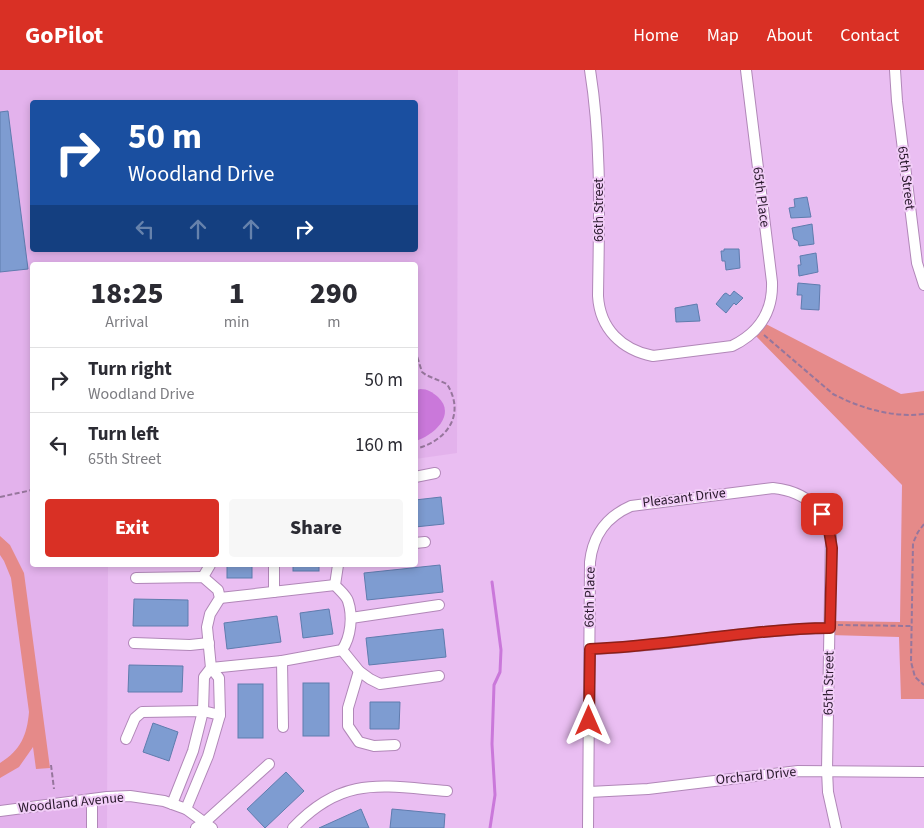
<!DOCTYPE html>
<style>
body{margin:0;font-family:"Source Sans 3",sans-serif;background:#f7f7f7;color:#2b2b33;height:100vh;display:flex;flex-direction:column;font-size:19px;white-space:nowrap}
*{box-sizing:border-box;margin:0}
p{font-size:16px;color:#7c7c81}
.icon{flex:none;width:28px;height:28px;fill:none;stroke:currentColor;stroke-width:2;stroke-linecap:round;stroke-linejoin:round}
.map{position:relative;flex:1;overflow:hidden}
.panel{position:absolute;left:30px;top:192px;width:388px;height:305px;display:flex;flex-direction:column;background:#fff;border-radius:5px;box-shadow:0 2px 8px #0003}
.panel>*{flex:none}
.banner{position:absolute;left:30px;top:30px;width:388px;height:152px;border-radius:5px;box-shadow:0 2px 8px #0003;background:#1a4fa0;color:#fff;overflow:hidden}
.pin{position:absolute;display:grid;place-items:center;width:42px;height:42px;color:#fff;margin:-21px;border-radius:10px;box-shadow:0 2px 8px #0006}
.me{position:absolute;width:55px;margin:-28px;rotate:0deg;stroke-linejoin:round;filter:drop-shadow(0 0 4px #0008)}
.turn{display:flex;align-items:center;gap:18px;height:105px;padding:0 15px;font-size:22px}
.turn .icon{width:65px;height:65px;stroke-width:2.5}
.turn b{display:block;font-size:35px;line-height:42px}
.lanes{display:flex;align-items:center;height:48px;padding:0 15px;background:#0003;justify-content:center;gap:25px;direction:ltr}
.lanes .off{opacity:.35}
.eta{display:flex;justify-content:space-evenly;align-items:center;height:85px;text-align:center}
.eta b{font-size:30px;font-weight:800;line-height:35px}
.primary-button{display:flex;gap:10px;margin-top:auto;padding:10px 15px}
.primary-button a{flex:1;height:58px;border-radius:5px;background:#d93025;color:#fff;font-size:20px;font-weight:800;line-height:58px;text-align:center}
.primary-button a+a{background:#f7f7f7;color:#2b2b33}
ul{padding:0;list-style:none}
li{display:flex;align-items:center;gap:15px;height:65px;padding:0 15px;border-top:1px solid #e1e1e2}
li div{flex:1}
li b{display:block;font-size:19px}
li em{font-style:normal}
header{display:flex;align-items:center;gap:30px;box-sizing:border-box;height:70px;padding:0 25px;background:#d93025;color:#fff}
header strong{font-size:24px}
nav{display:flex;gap:28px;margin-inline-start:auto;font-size:18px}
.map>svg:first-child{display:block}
</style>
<header>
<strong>GoPilot</strong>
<nav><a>Home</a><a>Map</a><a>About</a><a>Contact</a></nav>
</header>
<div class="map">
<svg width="924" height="758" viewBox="0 0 924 758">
<rect width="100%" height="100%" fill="#eabef2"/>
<path fill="#e3b2ec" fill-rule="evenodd" d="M 0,0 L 458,0 L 457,383 L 415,389 L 415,195 L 32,195 L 32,495 L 108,495 L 107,758 L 0,758 ZM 32,32 L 415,32 L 415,180 L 32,180 Z"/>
<g fill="#e58a89">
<polygon points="762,252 901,324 924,321 924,629 901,629 899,567 830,565 830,551 900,552 902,415 753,263"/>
<path d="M 0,466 L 10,475 L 24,503 L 50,698 L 36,699 L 33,677 L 19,697 L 0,708 L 0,693 C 21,680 27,665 29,642 L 11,508 L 4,491 L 0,485 Z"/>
</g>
<path fill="#ca78da" d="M 420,319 C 428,319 432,322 438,327 C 457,345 433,366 415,371 L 415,321 Z"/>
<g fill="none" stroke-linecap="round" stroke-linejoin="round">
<polyline stroke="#ca78da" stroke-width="3" points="490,758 495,725 492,674 494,615 500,602 501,580 492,512"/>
</g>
<g fill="#7e9cd1" stroke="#5f7cae">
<polygon points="8,41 28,199 0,202 0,42"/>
<polygon points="807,127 811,147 791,148 789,138 795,137 794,129"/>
<polygon points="812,154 814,174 799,176 798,171 794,169 792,158"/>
<polygon points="724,179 739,179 740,198 726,200 725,191 722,191 721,181 724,181"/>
<polygon points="816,183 818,202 799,206 798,195 801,195 800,186"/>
<polygon points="798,213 820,215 819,240 801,239 802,225 797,225"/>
<polygon points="734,221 743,228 736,235 734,233 726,243 716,234 724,224 726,223 730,226"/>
<polygon points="697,234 700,251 676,252 675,238"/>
<polygon points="441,427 444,454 415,457 415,430"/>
<rect x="227" y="495" width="25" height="13"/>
<rect x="293" y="495" width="26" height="6"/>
<polygon points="440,495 443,522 367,530 364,503"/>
<polygon points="134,529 188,530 188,556 133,556"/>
<polygon points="329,539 333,564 303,568 300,543"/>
<polygon points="277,546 281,572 227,579 224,553"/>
<polygon points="443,559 446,587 369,595 366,568"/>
<polygon points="129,595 183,596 182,622 128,622"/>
<rect x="303" y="613" width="26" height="53"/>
<rect x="238" y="614" width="25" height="54"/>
<polygon points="370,632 400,632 399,659 370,659"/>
<polygon points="153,653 178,662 169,691 143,682"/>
<polygon points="286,702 304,721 265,758 247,739"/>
<polygon points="361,739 369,758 319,758"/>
<polygon points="392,739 445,744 444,758 390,758"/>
</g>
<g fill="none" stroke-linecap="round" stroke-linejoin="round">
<g stroke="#b187b8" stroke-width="12">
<g id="minor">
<path d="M 590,0 C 602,75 599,150 598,226 C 600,259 622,280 653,286 L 732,276 C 759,263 773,242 772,212 L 746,0"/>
<polyline points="895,0 897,31 917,193 924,215"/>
<polyline points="415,407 435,403"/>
<polyline points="415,473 425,472"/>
<polyline points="274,495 274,522"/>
<polyline points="203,507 210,495"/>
<polyline points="136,508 203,507 218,520 220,528 210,544 207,557 211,598 219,608 220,645 208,686 186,739"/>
<polyline points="220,528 335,515"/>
<polyline points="351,548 439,535"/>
<polyline points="134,573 190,575 209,573"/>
<path d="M 590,579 C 670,577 749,559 830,558"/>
<polyline points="342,580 359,601 370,609 380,614 439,606"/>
<polyline points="359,601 348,638 348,656 359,672 374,676 395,675"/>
<path d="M 283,657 L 282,591 L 342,580 C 351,567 353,546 348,531 C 346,525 339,520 335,515 L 338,495"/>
<polyline points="126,669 135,648 142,642 203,641 220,645"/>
<polyline points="589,722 648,719 798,701 924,702"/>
<polyline points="172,734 193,681 203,641 204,607 211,598 282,591"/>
<polyline points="0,741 107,727 130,726 164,731 186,739 212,758"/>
<polyline points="92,758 92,729"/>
<polyline points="196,758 205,752 269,694"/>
<path d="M 293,758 C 343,705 382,716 447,721"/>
<path d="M 588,758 L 590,492 C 593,465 606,447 631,436 L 773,418 C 803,421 823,437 831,466 L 827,700 L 828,722 L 836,758"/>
</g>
</g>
<g stroke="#96769c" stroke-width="2" stroke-dasharray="5 2.5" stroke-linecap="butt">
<path d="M 764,265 L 833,324 C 860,338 893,348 924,344"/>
<path d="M 415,280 L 422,302 L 426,305 L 447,314 C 466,345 447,371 415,379"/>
<polyline points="0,427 32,420"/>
<polyline points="924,454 918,462 913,473 911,592 915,607 924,615"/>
<polyline points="838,555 911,556"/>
<polyline points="51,695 54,719"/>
</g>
<use href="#minor" stroke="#fff" stroke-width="10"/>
</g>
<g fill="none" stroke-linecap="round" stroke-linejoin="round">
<g stroke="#8d1f18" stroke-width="12">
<path id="route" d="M 589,651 L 590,579 C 670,576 749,559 830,558 L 832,478 L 828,455 L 822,444"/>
</g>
<use href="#route" stroke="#d93025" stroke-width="9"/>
</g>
<g text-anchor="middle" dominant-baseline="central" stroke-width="4" stroke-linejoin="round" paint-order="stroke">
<g font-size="14" fill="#28182b" stroke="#f2cef8">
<text transform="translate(906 108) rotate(83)">65th Street</text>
<text transform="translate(761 127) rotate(83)">65th Place</text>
<text transform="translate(599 140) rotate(-90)">66th Street</text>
<text transform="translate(684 428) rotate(-7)">Pleasant Drive</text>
<text transform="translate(590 527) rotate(-89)">66th Place</text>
<text transform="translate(829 613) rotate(-89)">65th Street</text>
<text transform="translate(756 706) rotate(-6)">Orchard Drive</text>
<text transform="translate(71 733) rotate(-6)">Woodland Avenue</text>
</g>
</g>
</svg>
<div class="pin" style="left:822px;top:444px;background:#d93025"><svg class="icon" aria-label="arrive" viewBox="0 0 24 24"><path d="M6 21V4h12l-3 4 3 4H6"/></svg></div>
<svg class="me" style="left:589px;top:651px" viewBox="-20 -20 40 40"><path d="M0-17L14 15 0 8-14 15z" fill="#d93025" stroke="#fff" stroke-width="4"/></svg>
<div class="banner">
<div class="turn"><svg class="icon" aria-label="right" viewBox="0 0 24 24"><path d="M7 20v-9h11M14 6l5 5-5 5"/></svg><div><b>50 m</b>Woodland Drive</div></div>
<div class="lanes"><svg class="icon off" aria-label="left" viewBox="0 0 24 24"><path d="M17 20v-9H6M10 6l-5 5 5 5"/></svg><svg class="icon off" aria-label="ahead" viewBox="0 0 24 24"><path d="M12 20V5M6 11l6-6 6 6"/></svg><svg class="icon off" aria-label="ahead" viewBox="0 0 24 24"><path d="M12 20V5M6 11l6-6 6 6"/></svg><svg class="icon" aria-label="right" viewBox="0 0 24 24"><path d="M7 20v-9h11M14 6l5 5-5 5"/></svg></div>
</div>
<section class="panel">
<div class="eta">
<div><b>18:25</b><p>Arrival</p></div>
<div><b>1</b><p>min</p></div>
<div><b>290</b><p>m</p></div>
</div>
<ul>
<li><svg class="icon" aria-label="right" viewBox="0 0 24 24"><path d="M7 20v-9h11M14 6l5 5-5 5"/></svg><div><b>Turn right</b><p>Woodland Drive</p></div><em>50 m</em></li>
<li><svg class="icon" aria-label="left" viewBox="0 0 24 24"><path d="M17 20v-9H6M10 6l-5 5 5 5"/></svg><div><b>Turn left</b><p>65th Street</p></div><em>160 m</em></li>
</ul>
<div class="primary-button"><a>Exit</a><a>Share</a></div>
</section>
</div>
